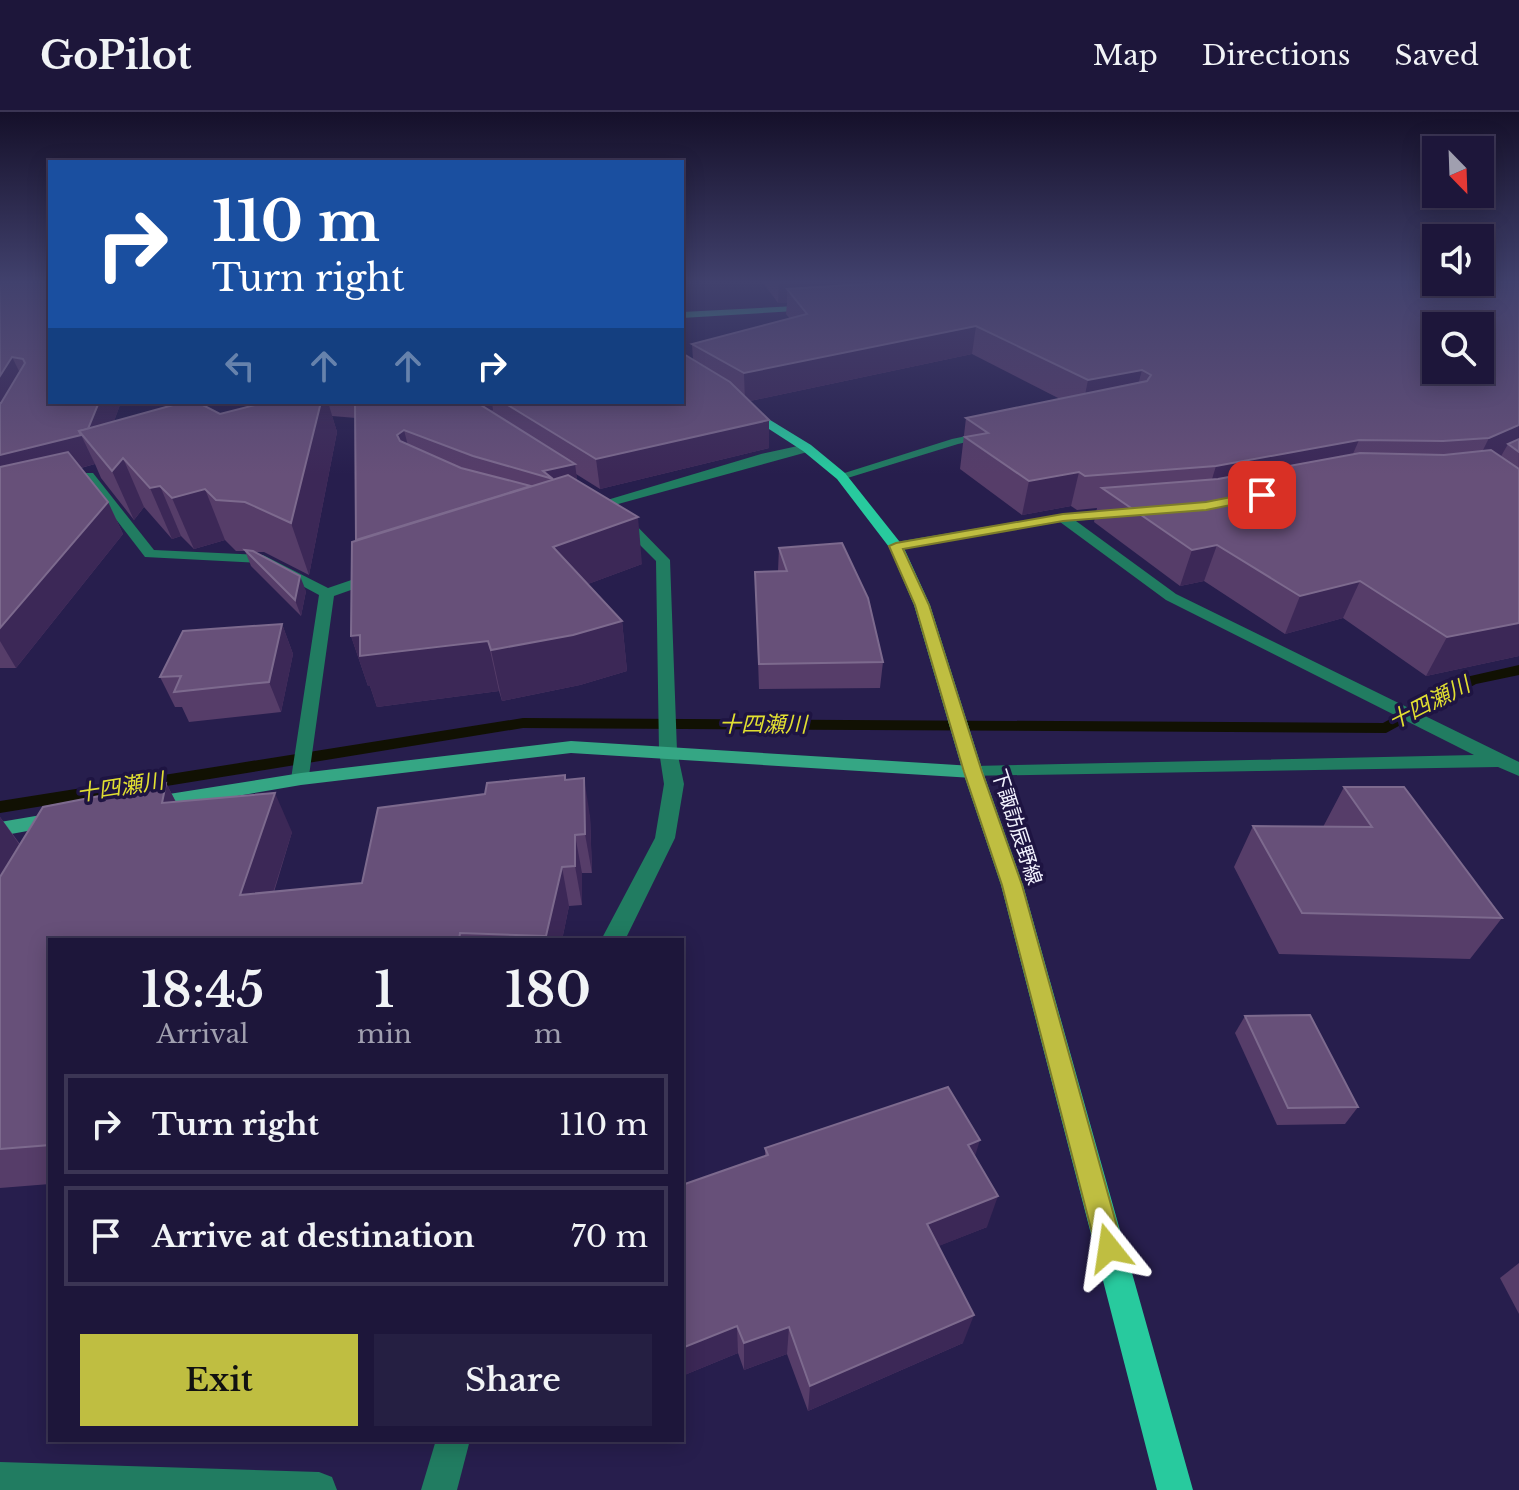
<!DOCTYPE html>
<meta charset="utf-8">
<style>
body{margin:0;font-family:"Libre Baskerville","Noto Sans JP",serif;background:#251f42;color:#f1f3f6;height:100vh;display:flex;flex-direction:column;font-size:30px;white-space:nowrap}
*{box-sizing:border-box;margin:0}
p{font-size:26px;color:#a09faf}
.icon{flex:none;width:44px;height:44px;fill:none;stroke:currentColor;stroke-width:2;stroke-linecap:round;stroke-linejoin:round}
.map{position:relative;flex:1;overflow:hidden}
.sheet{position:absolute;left:48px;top:826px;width:636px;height:504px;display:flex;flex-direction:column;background:#1d163a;border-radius:0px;box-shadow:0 4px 20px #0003,0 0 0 2px #3b3554}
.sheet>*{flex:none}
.hud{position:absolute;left:48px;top:48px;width:636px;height:244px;border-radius:0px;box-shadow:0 4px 20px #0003,0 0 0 2px #3b3554;background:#1a4fa0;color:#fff;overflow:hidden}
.needle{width:52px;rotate:157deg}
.fabs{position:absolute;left:1422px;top:24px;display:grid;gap:16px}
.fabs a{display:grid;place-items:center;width:72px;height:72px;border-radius:0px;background:#1d163a;box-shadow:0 4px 20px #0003,0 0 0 2px #3b3554;font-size:40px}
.pin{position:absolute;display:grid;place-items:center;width:68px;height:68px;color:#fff;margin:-34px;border-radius:16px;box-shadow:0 4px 12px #0006}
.me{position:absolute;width:88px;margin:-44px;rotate:345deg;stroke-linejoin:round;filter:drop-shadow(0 0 6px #0008)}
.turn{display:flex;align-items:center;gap:28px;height:168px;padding:0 32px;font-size:36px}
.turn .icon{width:104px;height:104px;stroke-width:2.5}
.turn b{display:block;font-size:56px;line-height:68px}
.lanes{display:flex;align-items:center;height:76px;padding:0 32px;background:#0003;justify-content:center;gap:40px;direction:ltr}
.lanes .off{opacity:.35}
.eta{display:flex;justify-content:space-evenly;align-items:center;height:136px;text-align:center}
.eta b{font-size:48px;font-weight:600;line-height:56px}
.primary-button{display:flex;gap:16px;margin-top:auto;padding:16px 32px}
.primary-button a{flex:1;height:92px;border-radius:0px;background:#bfbe41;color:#111;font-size:32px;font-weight:600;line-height:92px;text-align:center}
.primary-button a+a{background:#251f42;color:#f1f3f6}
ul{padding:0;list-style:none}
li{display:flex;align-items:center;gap:24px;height:100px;margin:0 16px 12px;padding:0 16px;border:4px solid #3b3554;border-radius:0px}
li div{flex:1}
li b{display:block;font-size:30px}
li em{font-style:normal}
header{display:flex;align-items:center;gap:48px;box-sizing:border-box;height:112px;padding:0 40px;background:#1d163a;border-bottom:2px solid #3b3554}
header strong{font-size:38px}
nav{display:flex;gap:44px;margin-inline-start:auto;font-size:28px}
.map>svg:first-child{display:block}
</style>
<header>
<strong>GoPilot</strong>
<nav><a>Map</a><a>Directions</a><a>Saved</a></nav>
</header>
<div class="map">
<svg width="1519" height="1378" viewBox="0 0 1519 1378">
<rect width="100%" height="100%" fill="#271e4d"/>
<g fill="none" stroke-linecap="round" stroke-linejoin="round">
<polygon fill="#111103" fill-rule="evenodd" points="1519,553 1519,563 1476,572 1386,621 523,616 0,701 0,689 523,606 1383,611 1466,565"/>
<g fill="#217c61" fill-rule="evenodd">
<polygon points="990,319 996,322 994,324 958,332 841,368 835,364 952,327"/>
<polygon points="807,332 811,333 811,339 589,400 577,397 761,342"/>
<polygon points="85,361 93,361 154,438 263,443 328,476 369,462 379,462 379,468 334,484 308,671 294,671 291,667 319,483 260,451 145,445 85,367"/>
<polygon points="1121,397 1128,401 1126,404 1076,409 1176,482 1519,650 1519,664 1498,655 966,664 963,660 966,656 973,654 1474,643 1166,488 1060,410 896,438 889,434 896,430 1063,402"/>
<polygon points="622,403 627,404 670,448 677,639 684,672 675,726 625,828 601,828 655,726 664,672 659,639 656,449 617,410 615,407"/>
<polygon points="436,1328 470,1328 457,1378 421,1378"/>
<polygon points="0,1350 319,1360 332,1365 337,1378 0,1378"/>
</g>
<g fill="#35a684" fill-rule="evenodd">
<polygon points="815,193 812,198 682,206 682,200"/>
<polygon points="571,629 973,654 983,660 973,666 571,641 301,673 150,699 140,692 150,685 301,661"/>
<polygon points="59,700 66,702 69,707 66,712 0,724 0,710"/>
</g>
<polygon fill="#28ca9e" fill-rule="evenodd" points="744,297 752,297 811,333 845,361 903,434 930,493 983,660 1023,773 1193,1378 1157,1378 1001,773 963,660 914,493 889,435 837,367 803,339 744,301"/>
</g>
<g fill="#563d69">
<polygon points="0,170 50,290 121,290 114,309 220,302 267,290 682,290 693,248 692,232 790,207 786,202 787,191 778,191 764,172 764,170 1519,170 1519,544 1426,564 1343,506 1285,522 1204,469 1180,474 1094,410 1097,396 1077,398 1071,394 1022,403 960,357 966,306 1060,287 972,242 750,289 769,336 600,377 576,362 577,368 642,452 588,472 622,509 627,559 580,573 502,589 499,579 377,595 370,574 368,574 351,524 356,428 356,306 332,304 337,320 309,463 264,440 255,440 306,479 301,504 251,454 245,439 236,439 225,428 194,437 181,424 172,427 144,395 134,408 101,366 95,352 81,356 108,390 123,422 16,556 0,556"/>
<polygon points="779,436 883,550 880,576 759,577 755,460 778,459"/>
<polygon points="282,512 293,542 281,600 189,610 182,595 175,595 160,565"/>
<polygon points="566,668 590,704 592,761 582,761 582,793 569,794 562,828 50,828 50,1072 0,1076 0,705 20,732 166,671 176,690 292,720 274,780 362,771 485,682"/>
<polygon points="1344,675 1502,806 1470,847 1279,842 1234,755 1253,714 1323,715"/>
<polygon points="1245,904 1358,995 1345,1012 1277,1013 1235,921"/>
<polygon points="765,1036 975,1044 987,1115 938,1134 963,1231 808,1299 787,1242 744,1258 738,1241 682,1264 682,1073 765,1044"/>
<polygon points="1519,1151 1519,1202 1500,1166"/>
</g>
<g fill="#3c2857">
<polygon points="779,170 1126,170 787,177 787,191 778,191"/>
<polygon points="976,214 972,242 745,290 744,261"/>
<polygon points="12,245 25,271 0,315 0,264"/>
<polygon points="1142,258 1134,288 1082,298 1088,268"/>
<polygon points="99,290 121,290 101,346 82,322"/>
<polygon points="321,290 328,290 337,320 309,463 291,411"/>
<polygon points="469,290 492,290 493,298 474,303"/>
<polygon points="769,308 769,336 600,377 596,347"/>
<polygon points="1519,313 1519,338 1508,332 1500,346 1473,358 1489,326"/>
<polygon points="404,318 411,346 397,323"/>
<polygon points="81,323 95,352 0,377 0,343"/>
<polygon points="1359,328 1345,360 1206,387 1216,354"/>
<polygon points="123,346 144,395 134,408 112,359"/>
<polygon points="575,352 579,382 553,367 543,359"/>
<polygon points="1079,360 1071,394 1022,403 1029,369"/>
<polygon points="160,374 181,424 172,427 150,376"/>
<polygon points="205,377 225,428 194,437 172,386"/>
<polygon points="108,390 123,422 16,556 0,529 0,516"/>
<polygon points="638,405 642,452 561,482 553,435"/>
<polygon points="1217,433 1204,469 1180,474 1192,438"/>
<polygon points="300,464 306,479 301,504 295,488"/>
<polygon points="1360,469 1343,506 1285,522 1300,484"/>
<polygon points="622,509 627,559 580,573 502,589 491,538"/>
<polygon points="1519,511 1519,544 1426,564 1447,525"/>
<polygon points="282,512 293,542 281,600 269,570"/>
<polygon points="360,523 488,529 499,579 377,595 370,574 368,574 351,524"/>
<polygon points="584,666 590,704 592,761 585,722"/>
<polygon points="166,671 186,710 162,691"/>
<polygon points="275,681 292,720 260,822 240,783"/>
<polygon points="0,705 21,735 0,802"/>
<polygon points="575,723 582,761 582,793 575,754"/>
<polygon points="562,755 569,794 562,828 547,828 546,824"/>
<polygon points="980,1028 970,1060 968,1033"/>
<polygon points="998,1084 987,1115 919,1142 927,1112"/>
<polygon points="974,1203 963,1231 808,1299 810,1274"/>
<polygon points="737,1214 738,1241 682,1264 682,1236"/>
<polygon points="789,1215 787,1242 744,1258 744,1231"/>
</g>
<g fill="#675079" stroke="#7d6a8e" stroke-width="2" fill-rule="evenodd">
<polygon points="0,170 50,170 50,290 99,290 88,317 79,319 81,323 0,343 0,291 1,291 25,251 23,247 12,245 0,264"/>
<path d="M 899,170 L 1519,170 L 1519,313 L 1489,326 L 1443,329 L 1359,328 L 1216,354 L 1085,364 L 1079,360 L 1029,369 L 965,325 L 988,321 L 966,306 L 1147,269 L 1151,263 L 1142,258 L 1088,268 L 976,214 L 744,261 L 692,232 L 807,202 L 787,177 ZM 1436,214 L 1480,214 L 1480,258 L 1436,258 Z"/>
<polygon points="682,241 730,270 769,308 596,347 503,290 682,290"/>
<polygon points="184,290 197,290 220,302 267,290 321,290 291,411 245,390 216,388 205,377 172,386 160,374 150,376 123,346 112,359 79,319"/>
<polygon points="355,290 476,290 575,352 543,359 553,367 473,344 404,318 397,323 400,329 461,356 531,374 356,428"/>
<polygon points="1519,327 1519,340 1508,332"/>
<polygon points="1491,338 1519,357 1519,511 1447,525 1360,469 1300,484 1217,433 1192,438 1102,376 1218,367 1360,341 1444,343"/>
<polygon points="68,340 108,390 0,516 0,355"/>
<polygon points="568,363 638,405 553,435 622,509 573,523 491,538 488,529 360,544 360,523 351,524 352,430"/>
<polygon points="842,431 868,486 883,550 759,552 755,460 787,459 779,436"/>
<polygon points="245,438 253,439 300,464 295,488"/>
<polygon points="282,512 269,570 174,580 181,564 160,565 183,519"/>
<polygon points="565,663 565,668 584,666 585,722 575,723 575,754 562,755 546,824 460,821 459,828 50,828 50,1033 0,1037 0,765 43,695 166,671 162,691 275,681 240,783 362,771 378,696 485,682 487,671"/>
<polygon points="1344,675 1404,675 1502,806 1302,801 1253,714 1372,715"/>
<polygon points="1310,903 1358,995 1288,996 1245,904"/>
<polygon points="948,975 980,1028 968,1033 998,1084 927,1112 974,1203 810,1274 789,1215 744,1231 737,1214 682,1236 682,1073 768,1043 765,1036"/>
</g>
<linearGradient id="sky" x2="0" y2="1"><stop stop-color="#15102a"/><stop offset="0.47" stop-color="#41416d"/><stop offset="1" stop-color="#41416d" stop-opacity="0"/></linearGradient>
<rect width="1519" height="362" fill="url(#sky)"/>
<polygon fill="#bfbe41" stroke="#7c7c2a" stroke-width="2" points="1262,379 1266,380 1266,386 1206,398 1063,409 903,437 929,493 982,660 1022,773 1123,1136 1119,1146 1109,1150 1100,1146 1096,1136 1002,773 964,660 915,493 889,434 896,431 1063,402 1206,390"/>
<g text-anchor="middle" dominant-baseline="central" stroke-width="7" stroke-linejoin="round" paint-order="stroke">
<g font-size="20" fill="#f3f3ff" stroke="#1e1442">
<text transform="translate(1017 715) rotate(72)">下諏訪辰野線</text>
</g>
<g font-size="22" font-style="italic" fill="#e1df31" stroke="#1e1442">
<text transform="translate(1429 591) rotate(-27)">十四瀬川</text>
<text x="763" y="612">十四瀬川</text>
<text transform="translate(120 675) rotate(-9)">十四瀬川</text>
</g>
</g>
</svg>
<div class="fabs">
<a><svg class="needle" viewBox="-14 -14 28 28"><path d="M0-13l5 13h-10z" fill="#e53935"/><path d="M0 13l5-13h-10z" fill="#a09faf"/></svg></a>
<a><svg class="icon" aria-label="sound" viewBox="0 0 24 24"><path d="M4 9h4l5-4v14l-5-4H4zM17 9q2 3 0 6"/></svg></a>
<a><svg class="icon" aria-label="search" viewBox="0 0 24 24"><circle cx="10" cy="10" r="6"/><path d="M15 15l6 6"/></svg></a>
</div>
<div class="pin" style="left:1262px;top:383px;background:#d93025"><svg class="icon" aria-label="arrive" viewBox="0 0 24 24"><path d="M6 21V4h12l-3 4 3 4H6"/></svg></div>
<svg class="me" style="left:1109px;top:1136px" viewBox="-20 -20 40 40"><path d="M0-17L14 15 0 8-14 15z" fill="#bfbe41" stroke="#fff" stroke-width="4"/></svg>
<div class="hud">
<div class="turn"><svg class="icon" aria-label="right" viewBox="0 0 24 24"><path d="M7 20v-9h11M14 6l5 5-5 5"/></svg><div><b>110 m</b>Turn right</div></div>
<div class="lanes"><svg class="icon off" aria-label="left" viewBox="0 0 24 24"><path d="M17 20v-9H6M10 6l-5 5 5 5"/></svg><svg class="icon off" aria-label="ahead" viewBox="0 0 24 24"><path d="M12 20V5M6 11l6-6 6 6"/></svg><svg class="icon off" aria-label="ahead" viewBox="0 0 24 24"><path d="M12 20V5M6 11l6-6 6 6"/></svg><svg class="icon" aria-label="right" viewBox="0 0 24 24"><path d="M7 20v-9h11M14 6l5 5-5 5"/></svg></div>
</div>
<section class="sheet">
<div class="eta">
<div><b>18:45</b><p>Arrival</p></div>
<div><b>1</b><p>min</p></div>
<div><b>180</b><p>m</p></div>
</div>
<ul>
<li><svg class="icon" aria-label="right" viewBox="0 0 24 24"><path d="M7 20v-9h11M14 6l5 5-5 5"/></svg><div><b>Turn right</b></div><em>110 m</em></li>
<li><svg class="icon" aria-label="arrive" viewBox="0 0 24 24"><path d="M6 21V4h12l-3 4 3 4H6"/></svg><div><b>Arrive at destination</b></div><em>70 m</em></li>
</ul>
<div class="primary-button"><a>Exit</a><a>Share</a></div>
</section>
</div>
